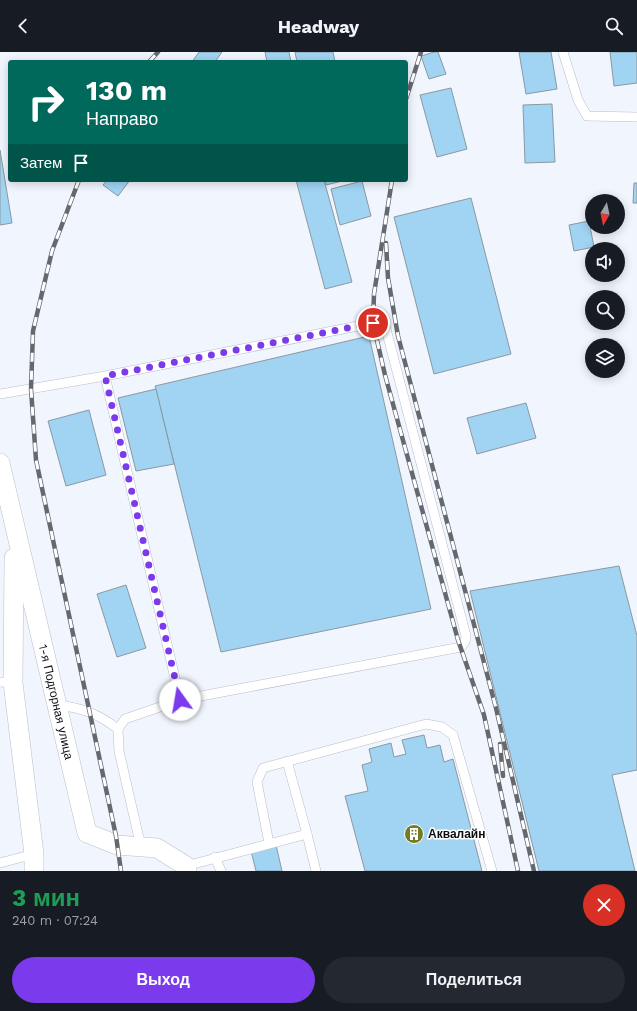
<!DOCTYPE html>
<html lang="ru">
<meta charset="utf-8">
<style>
body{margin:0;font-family:"Work Sans",sans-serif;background:#242831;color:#f1f3f6;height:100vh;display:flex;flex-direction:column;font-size:15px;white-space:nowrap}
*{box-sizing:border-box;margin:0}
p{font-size:13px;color:#9ea1a6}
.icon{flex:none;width:22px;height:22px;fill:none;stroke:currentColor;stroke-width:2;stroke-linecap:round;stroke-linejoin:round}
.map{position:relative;height:819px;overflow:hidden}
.side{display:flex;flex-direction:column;background:#171b24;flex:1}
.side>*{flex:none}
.banner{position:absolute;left:8px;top:8px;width:400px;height:122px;border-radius:4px;box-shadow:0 2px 10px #0003;background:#00695c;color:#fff;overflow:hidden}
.needle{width:26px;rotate:189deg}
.buttons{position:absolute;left:585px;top:142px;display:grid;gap:8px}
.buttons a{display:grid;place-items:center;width:40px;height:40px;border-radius:50%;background:#171b24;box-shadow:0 2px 10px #0003;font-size:20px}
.pin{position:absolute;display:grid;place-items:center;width:34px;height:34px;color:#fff;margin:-17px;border:2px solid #fff;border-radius:50%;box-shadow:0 1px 4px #0007}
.me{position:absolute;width:44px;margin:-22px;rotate:347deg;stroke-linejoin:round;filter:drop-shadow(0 0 3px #0008)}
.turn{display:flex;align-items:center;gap:14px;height:84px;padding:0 12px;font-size:18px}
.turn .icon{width:52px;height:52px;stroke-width:2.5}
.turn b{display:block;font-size:28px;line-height:34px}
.then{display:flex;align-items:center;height:38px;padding:0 12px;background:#0003;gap:8px;font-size:15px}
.round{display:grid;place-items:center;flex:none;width:42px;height:42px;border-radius:21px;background:#242831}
.headline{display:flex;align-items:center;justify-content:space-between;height:68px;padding:0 12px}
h1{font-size:24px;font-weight:700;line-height:30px;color:#1e9e55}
.button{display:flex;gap:8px;margin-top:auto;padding:8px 12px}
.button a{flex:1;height:46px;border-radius:24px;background:#7c3aed;color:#fff;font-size:16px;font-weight:700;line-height:46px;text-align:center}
.button a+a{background:#242831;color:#f1f3f6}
header{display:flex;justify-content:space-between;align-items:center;height:52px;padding:0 12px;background:#171b24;font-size:18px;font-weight:700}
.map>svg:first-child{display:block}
</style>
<header><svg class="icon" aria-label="back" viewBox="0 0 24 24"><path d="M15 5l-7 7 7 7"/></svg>Headway<svg class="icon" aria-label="search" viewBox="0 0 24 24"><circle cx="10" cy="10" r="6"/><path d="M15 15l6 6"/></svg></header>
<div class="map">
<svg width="637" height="819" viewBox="0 0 637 819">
<rect width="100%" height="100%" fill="#f1f5fd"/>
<g fill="#a1d4f3" stroke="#8b98a1">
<polygon points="199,0 222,0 215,10 192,10"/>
<polygon points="265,0 289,0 291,10 267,10"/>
<polygon points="295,0 333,0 335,10 297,10"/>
<polygon points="434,0 438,0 446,22 429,27 421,4"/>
<polygon points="519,0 551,0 557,37 526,42"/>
<polygon points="610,0 637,0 637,31 614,34"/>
<polygon points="451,36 467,97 437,105 420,43"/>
<polygon points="552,52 555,110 525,111 523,53"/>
<polygon points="0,98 12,171 0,173"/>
<polygon points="107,128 130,128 118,144 103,133"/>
<polygon points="296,128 324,128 352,230 325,237"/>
<polygon points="325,128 346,128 326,133"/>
<polygon points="362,129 371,164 340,173 331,137"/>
<polygon points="634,131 637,131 637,151 633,151"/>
<polygon points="471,146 511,302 434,322 394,165"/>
<polygon points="589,169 594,195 574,199 569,173"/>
<polygon points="369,284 431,557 221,600 155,334"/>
<polygon points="156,337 174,412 136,419 118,346"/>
<polygon points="526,351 536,386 477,402 467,366"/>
<polygon points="89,358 106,423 66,434 48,369"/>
<polygon points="619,514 637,584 637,718 612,723 635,819 539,819 470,539"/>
<polygon points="126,533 146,596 117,605 97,542"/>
<polygon points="424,683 427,696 440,693 444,710 453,707 482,819 365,819 345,744 368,739 362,713 372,710 369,697 391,691 394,705 406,702 402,688"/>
<polygon points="276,793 282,819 256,819 251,799"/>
</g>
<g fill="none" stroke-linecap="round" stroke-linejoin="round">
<g stroke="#b8becb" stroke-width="10">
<g id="lane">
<polyline points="563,0 578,48 587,64 637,65"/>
<polyline points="0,342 105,324 373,271 381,272 386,277 466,584 465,590 461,595 180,648 105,324"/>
<polyline points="0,630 13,631"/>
<path d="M 57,653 C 82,656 97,661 118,677"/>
<polyline points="287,709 307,782"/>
<polyline points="269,791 257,730 263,716 426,672 442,675 453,683 492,819"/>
<polyline points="141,795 119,699 118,677 125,667 180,648"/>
<polyline points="215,805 221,819"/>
<polyline points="0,811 34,802"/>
<polyline points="186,814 307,782 316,819"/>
</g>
</g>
<g stroke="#b8becb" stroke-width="20">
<g id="street">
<polyline points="0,411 87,781 117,793 157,796 186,814 187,819"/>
<polyline points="14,506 13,631 34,802 34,819"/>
</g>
</g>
<use href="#lane" stroke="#fff" stroke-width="9"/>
<use href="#street" stroke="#fff" stroke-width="19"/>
<g stroke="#65686e" stroke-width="4.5">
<g id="rail">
<polyline points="149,10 158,0"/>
<polyline points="406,47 421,0"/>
<polyline points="79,128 52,199 33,279 31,337 36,408 116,784 121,819"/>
<polyline points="392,128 374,242 373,271 385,323 458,588 484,663 518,819"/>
<polyline points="386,191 388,226 398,284 496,656 534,819"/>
<polyline points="500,692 503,724"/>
</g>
</g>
<use href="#rail" stroke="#fff" stroke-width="3" stroke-dasharray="9" stroke-linecap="butt"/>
</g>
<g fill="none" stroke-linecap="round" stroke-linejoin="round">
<polyline stroke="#7c3aed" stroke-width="7" stroke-dasharray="0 12.6" points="180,648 105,324 373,271"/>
</g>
<defs>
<g id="building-disc" transform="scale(1)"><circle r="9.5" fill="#757b25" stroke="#fff"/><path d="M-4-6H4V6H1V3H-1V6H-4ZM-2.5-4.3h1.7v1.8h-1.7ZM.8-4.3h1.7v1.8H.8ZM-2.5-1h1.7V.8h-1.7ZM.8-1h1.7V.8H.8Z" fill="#fff"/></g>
</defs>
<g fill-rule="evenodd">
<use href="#building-disc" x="414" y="782"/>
</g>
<g text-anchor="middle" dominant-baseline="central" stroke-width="3" stroke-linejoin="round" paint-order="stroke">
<g font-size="12" fill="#0a0c10" stroke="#fff">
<text transform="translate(56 650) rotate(77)">1-я Подгорная улица</text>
</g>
<g font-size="12" font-weight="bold" fill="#0a0c10" stroke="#fff" text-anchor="start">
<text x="428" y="782">Аквалайн</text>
</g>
</g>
</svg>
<div class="buttons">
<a><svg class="needle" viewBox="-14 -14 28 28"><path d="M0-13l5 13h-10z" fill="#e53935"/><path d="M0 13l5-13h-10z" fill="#9ea1a6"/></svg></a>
<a><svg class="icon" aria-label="sound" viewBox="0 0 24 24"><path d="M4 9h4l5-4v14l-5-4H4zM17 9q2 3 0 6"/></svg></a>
<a><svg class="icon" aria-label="search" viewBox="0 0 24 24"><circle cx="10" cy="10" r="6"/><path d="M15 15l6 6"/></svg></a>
<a><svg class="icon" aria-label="layers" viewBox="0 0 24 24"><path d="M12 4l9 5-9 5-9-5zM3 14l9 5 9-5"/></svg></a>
</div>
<div class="pin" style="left:373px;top:271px;background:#d93025"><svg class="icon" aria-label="arrive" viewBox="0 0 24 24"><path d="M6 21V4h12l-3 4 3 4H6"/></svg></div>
<svg class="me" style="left:180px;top:648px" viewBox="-20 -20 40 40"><circle r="19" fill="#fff"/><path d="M0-13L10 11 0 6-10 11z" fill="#7c3aed"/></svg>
<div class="banner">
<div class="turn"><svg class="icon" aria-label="right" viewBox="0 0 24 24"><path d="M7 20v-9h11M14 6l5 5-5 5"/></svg><div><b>130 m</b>Направо</div></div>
<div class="then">Затем<svg class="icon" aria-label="arrive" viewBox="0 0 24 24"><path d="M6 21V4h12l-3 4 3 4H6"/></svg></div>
</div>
</div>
<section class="side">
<div class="headline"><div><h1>3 мин</h1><p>240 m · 07:24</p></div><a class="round" style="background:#d93025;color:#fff"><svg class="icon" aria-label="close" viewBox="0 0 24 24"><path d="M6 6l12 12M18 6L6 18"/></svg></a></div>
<div class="button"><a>Выход</a><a>Поделиться</a></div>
</section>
